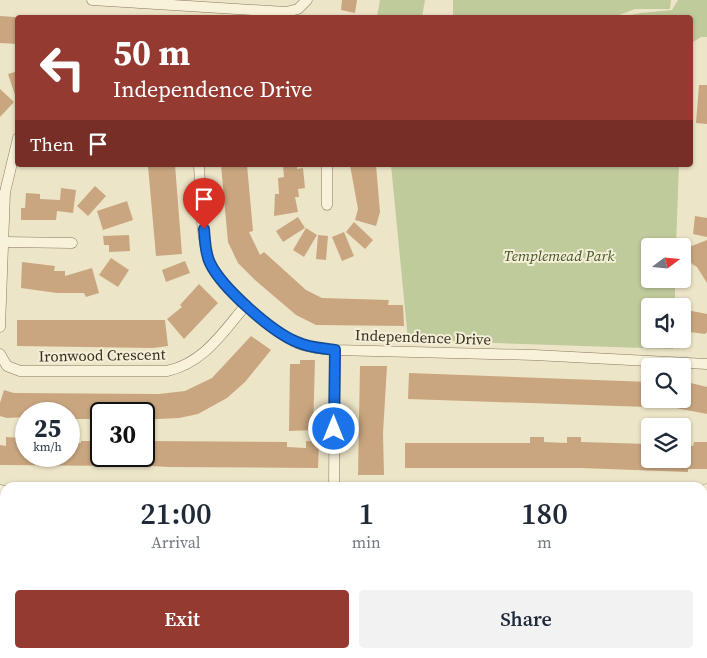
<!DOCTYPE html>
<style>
body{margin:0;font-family:"Source Serif 4",serif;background:#f2f2f3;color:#1f2937;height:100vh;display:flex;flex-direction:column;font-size:19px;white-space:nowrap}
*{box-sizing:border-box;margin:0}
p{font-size:16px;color:#747a83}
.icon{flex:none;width:28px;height:28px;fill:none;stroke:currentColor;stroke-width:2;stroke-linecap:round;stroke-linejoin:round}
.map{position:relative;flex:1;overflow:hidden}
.panel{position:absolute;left:0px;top:482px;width:708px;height:176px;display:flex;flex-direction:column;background:#fff;border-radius:15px 15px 0 0;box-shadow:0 1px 4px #0004}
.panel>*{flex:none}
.hud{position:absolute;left:15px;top:15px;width:678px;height:152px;border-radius:5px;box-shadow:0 1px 4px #0004;background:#943a30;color:#fff;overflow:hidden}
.needle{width:32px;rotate:74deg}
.controls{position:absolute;left:641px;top:238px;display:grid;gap:10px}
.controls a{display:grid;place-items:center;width:50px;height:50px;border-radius:5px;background:#fff;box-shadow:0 1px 4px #0004;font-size:25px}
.speed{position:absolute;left:15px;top:402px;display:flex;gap:10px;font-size:25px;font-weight:700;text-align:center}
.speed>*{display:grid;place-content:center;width:65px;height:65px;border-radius:50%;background:#fff;box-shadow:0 1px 4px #0004;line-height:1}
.speed small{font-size:12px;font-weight:400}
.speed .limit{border:2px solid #111;border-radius:8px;background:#fff;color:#111}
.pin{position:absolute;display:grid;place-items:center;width:42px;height:42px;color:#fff;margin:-51px -21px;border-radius:50% 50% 50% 0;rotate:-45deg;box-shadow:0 0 5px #0007}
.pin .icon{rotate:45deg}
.me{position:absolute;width:55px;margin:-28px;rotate:0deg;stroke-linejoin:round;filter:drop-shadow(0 0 4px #0008)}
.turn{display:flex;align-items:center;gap:18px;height:105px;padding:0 15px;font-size:22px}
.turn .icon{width:65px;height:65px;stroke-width:2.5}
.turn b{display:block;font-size:35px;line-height:42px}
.then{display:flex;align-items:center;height:48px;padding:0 15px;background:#0003;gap:10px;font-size:19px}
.eta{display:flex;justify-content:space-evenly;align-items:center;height:85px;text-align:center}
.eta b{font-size:30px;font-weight:600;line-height:35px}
.action{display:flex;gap:10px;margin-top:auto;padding:10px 15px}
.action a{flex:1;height:58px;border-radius:5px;background:#943a30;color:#fff;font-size:20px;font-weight:600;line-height:58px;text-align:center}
.action a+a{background:#f2f2f3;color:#1f2937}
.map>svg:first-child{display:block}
</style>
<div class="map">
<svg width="707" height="658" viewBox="0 0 707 658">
<rect width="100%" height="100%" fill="#ede5c8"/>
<g fill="#c0cb9c">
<polygon points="380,0 425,0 422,17 377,17"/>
<polygon points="453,0 671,0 670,9 635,9 611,18 453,17"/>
<polygon points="678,0 707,0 707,37 701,37 690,44 690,18 623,17 640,13 672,10"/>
<polygon points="391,165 679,165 676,246 650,246 650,279 675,279 675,306 650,306 650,339 674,339 673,349 408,340"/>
</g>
<g fill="#c9a67f">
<polygon points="342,0 357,0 355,13 341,10"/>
<polygon points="0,16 15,17 18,20 18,44 0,43"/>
<polygon points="18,71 18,97 16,98 8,74"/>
<polygon points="699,85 707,85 707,124 696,123"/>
<polygon points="0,89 14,102 0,117"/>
<polygon points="175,165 182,254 156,256 148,166"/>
<polygon points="221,165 247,165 253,231 249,232 260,255 264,252 306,290 322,298 389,300 388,305 403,305 404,326 316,325 296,315 255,280 238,263 228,242"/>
<polygon points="283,165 297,165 297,169 303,168 305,188 298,189 299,197 295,197 298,212 274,216 275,194 279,194 278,178 284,177"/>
<polygon points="350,165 376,165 380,212 376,226 355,220 358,209"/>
<polygon points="95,186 106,196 88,216 77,206"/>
<polygon points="61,188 76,190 73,213 57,211 56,220 21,220 21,208 25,208 26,193 40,194 40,199 60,200"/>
<polygon points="127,201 133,220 103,230 97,211"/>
<polygon points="695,216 707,218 707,237 693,234"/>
<polygon points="298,217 305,228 283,242 276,231"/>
<polygon points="354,222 373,240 365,249 346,232"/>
<polygon points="306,228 317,235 304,257 293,250"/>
<polygon points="344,232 354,256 342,261 332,237"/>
<polygon points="129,235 130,251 109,252 109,245 104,245 103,236"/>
<polygon points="318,235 328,236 326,260 316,259"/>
<polygon points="707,240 707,283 697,267 692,264 687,253 690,252 689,247"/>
<polygon points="111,258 129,270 118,287 99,275"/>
<polygon points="185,261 190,273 166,282 162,270"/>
<polygon points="22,262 55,266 54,271 65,271 65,276 92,268 99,293 86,297 84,293 57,293 21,288"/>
<polygon points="199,284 218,303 184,339 167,319 182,307 180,305"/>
<polygon points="682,309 707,314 707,332 705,334 682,331"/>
<polygon points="17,320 165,320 168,346 153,348 17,346"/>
<polygon points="251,336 271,350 245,382 227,398 198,414 179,418 158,419 144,419 144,414 101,414 101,419 69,419 69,414 26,414 26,417 7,418 0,416 0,403 4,390 14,393 159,394 185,391 212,378"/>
<polygon points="300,360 315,360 313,430 289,431 290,364 300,364"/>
<polygon points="360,366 387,366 383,433 384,475 358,475"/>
<polygon points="409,373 650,382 650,399 682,399 682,383 691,383 707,387 707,414 676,408 408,399"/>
<polygon points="6,437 21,438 21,440 26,440 26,456 69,456 69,443 81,443 81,441 94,441 94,446 101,446 101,456 144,456 144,441 287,442 287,447 306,448 306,441 319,442 318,468 168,467 124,464 124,466 4,465 0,465 0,445 6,446"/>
<polygon points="530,437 544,437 544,442 567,443 567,437 581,437 581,442 650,444 650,459 682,459 682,445 693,446 694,442 707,442 707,469 688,469 688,472 581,468 405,468 405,443 530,443"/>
</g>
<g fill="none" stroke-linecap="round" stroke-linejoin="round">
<g stroke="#88785d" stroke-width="11">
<g id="street">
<polyline points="92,0 286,12 298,9 307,0"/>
<path d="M 199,165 C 201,196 200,231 209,260 C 217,285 273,332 297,343 C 310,348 322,349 335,350 L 534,355 L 707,364"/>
<polyline points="327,165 327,205"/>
<polyline points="4,242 72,243"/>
<polyline points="0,327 5,192 18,138"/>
<path d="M 0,354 L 7,366 L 20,371 L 167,371 C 204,363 223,332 246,305"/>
<polyline points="334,488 335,350"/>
<polyline points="0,490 5,491"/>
<polyline points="702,491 707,489"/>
<polyline points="3,658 5,625"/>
<polyline points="421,658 421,654"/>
</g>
</g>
<use href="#street" stroke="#f8f2db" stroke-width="10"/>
</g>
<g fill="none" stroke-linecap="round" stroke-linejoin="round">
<g stroke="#114b97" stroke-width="12">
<path id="route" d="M 204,229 C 205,240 205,253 210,263 C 222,288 272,332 297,342 C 310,348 322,348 335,350 L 334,429"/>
</g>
<use href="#route" stroke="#1a73e8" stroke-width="9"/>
</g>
<g text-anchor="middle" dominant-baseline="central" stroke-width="4" stroke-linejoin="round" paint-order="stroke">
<g font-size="15" font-style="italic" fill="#455428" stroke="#f4efd7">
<text x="559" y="255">Templemead Park</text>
</g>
<g font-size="15" fill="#392f20" stroke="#f4efd7">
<text transform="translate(423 337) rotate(2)">Independence Drive</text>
<text transform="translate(102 355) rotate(-1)">Ironwood Crescent</text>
</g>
</g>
</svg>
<div class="controls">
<a><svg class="needle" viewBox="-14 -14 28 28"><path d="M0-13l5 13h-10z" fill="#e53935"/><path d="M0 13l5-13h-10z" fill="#747a83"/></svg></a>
<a><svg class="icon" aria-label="sound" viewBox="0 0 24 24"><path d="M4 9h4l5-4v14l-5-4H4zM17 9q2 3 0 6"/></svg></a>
<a><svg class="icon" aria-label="search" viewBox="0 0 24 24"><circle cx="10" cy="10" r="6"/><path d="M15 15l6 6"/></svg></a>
<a><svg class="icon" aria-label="layers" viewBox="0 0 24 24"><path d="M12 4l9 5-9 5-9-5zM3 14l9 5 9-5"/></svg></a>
</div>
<div class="speed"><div>25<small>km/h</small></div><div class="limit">30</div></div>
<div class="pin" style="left:204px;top:229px;background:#d93025"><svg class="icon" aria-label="arrive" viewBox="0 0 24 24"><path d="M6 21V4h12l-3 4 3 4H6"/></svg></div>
<svg class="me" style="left:334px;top:429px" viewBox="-20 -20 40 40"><circle r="17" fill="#1a73e8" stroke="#fff" stroke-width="3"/><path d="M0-11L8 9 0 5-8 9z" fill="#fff"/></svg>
<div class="hud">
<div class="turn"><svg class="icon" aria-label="left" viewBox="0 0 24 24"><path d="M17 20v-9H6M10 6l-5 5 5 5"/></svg><div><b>50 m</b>Independence Drive</div></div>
<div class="then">Then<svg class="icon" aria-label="arrive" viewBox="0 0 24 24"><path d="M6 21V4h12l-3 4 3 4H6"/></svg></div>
</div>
<section class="panel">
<div class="eta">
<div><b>21:00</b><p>Arrival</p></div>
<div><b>1</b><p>min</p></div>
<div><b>180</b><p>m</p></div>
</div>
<div class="action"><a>Exit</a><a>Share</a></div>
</section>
</div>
